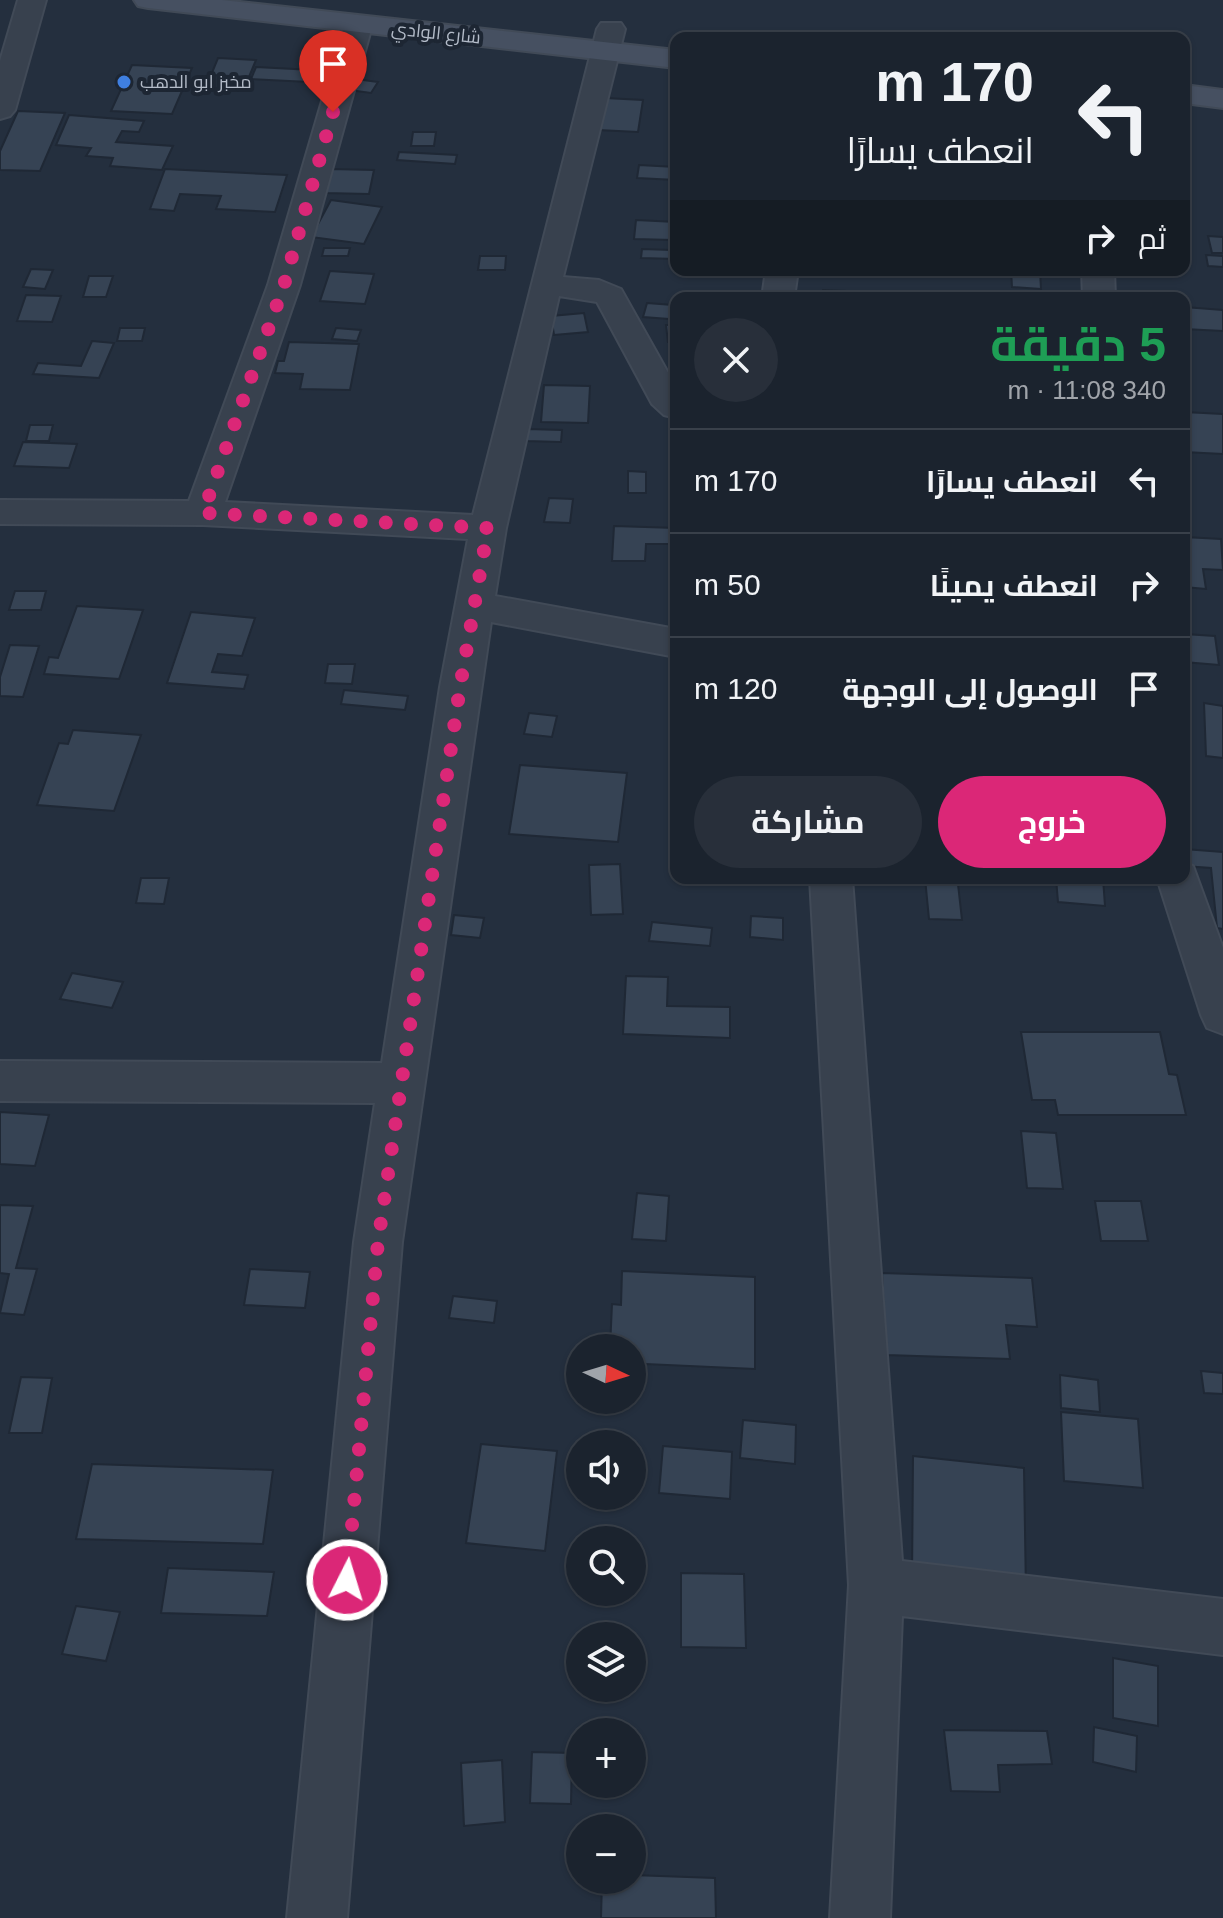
<!DOCTYPE html>
<html lang="ar">
<meta charset="utf-8">
<style>
body{margin:0;font-family:Arial,Cairo,sans-serif;background:#282f3a;color:#f1f3f6;direction:rtl;height:100vh;display:flex;flex-direction:column;font-size:30px;white-space:nowrap}
*{box-sizing:border-box;margin:0}
p{font-size:26px;color:#a0a4aa}
.icon{flex:none;width:44px;height:44px;fill:none;stroke:currentColor;stroke-width:2;stroke-linecap:round;stroke-linejoin:round}
.map{position:relative;flex:1;overflow:hidden;direction:ltr}
.panel{position:absolute;left:670px;top:292px;width:520px;height:592px;display:flex;flex-direction:column;background:#1b232e;border-radius:16px;box-shadow:0 2px 6px #0004,0 0 0 2px #39404a;direction:rtl}
.panel>*{flex:none}
.hud{position:absolute;left:670px;top:32px;width:520px;height:244px;border-radius:16px;box-shadow:0 2px 6px #0004,0 0 0 2px #39404a;direction:rtl;background:#1b232e;color:#f1f3f6;overflow:hidden}
.needle{width:52px;rotate:94deg}
.tools{position:absolute;left:566px;top:1334px;display:grid;gap:16px}
.tools a{display:grid;place-items:center;width:80px;height:80px;border-radius:50%;background:#1b232e;box-shadow:0 2px 6px #0004,0 0 0 2px #39404a;font-size:40px}
.pin{position:absolute;display:grid;place-items:center;width:68px;height:68px;color:#fff;margin:-82px -34px;border-radius:50% 50% 50% 0;rotate:-45deg;box-shadow:0 0 8px #0007}
.pin .icon{rotate:45deg}
.me{position:absolute;width:88px;margin:-44px;rotate:5deg;stroke-linejoin:round;filter:drop-shadow(0 0 6px #0008)}
.turn{display:flex;align-items:center;gap:28px;height:168px;padding:0 24px;font-size:36px}
.turn .icon{width:104px;height:104px;stroke-width:2.5}
.turn b{display:block;font-size:56px;line-height:68px}
.then{display:flex;align-items:center;height:76px;padding:0 24px;background:#0003;gap:16px;font-size:30px}
.round{display:grid;place-items:center;flex:none;width:84px;height:84px;border-radius:42px;background:#282f3a}
.headline{display:flex;align-items:center;justify-content:space-between;height:136px;padding:0 24px}
h1{font-size:48px;font-weight:700;line-height:60px;color:#1e9e55}
.button{display:flex;gap:16px;margin-top:auto;padding:16px 24px}
.button a{flex:1;height:92px;border-radius:48px;background:#db2777;color:#fff;font-size:32px;font-weight:700;line-height:92px;text-align:center}
.button a+a{background:#282f3a;color:#f1f3f6}
ul{padding:0;list-style:none}
li{display:flex;align-items:center;gap:24px;height:104px;padding:0 24px;border-top:2px solid #39404a}
li div{flex:1}
li b{display:block;font-size:30px}
li em{font-style:normal}
.map>svg:first-child{display:block}
</style>
<div class="map">
<svg width="1223" height="1918" viewBox="0 0 1223 1918">
<rect width="100%" height="100%" fill="#242f3e"/>
<g fill="#364354" stroke="#1f2835" stroke-width="2">
<polygon points="218,58 256,60 249,77 211,75"/>
<polygon points="132,65 192,68 172,114 111,111"/>
<polygon points="256,67 313,70 309,82 251,79"/>
<polygon points="356,79 378,82 371,93 349,90"/>
<polygon points="605,98 643,100 638,132 598,130"/>
<polygon points="18,111 65,113 40,171 0,170 0,151"/>
<polygon points="69,115 144,121 139,132 122,131 116,142 173,146 162,170 110,166 113,158 86,156 91,148 56,145"/>
<polygon points="413,132 436,132 434,146 411,146"/>
<polygon points="399,152 457,155 455,164 397,160"/>
<polygon points="639,165 676,167 676,180 637,178"/>
<polygon points="165,169 287,175 275,212 216,209 221,196 180,194 174,211 150,209"/>
<polygon points="330,169 374,170 369,194 324,193"/>
<polygon points="331,200 382,207 364,244 311,237"/>
<polygon points="636,220 676,222 676,259 641,258 642,249 671,250 672,240 634,239"/>
<polygon points="1208,236 1223,237 1223,253 1212,253"/>
<polygon points="324,248 350,248 348,256 322,256"/>
<polygon points="1206,255 1223,256 1223,267 1208,266"/>
<polygon points="480,256 506,256 505,270 478,270"/>
<polygon points="31,269 53,270 45,289 23,287"/>
<polygon points="1011,270 1040,270 1041,289 1012,287"/>
<polygon points="330,271 374,274 365,304 320,301"/>
<polygon points="89,276 113,276 106,297 83,297"/>
<polygon points="823,290 845,291 844,298 823,298"/>
<polygon points="26,295 61,296 52,322 17,321"/>
<polygon points="647,303 673,305 669,319 643,317"/>
<polygon points="1184,307 1223,310 1223,331 1184,329"/>
<polygon points="584,313 588,332 554,335 551,316"/>
<polygon points="666,325 676,325 676,342 668,342"/>
<polygon points="120,328 145,328 142,341 117,341"/>
<polygon points="336,328 361,330 357,341 332,339"/>
<polygon points="92,341 114,343 99,378 33,374 38,363 81,366"/>
<polygon points="289,342 359,344 350,390 300,389 303,374 275,373 278,361 284,361"/>
<polygon points="544,385 590,386 588,423 541,422"/>
<polygon points="1184,412 1223,414 1223,454 1184,452"/>
<polygon points="30,425 53,425 49,441 26,441"/>
<polygon points="527,429 562,430 561,442 525,441"/>
<polygon points="23,442 77,444 69,468 14,466"/>
<polygon points="628,471 646,472 646,493 628,493"/>
<polygon points="549,498 573,499 570,523 544,522"/>
<polygon points="614,526 676,528 676,544 646,544 645,561 612,561"/>
<polygon points="1184,537 1221,539 1223,570 1203,569 1206,589 1184,587"/>
<polygon points="15,591 46,591 41,610 9,610"/>
<polygon points="77,606 143,610 119,679 44,674 49,657 58,658"/>
<polygon points="191,612 255,618 242,656 218,654 212,672 248,675 244,689 167,683"/>
<polygon points="1184,634 1215,636 1219,665 1184,662"/>
<polygon points="10,645 39,646 23,697 0,696 0,677"/>
<polygon points="328,664 355,664 352,684 325,683"/>
<polygon points="344,690 408,696 405,710 341,704"/>
<polygon points="1204,703 1223,706 1223,758 1206,756"/>
<polygon points="529,713 557,716 552,737 524,734"/>
<polygon points="73,730 141,735 114,811 37,805 59,743 68,744"/>
<polygon points="520,765 627,773 618,842 509,834"/>
<polygon points="1184,849 1223,852 1223,929 1217,928 1211,868 1184,866"/>
<polygon points="620,864 623,914 591,915 589,865"/>
<polygon points="141,878 169,878 164,904 136,903"/>
<polygon points="925,878 1012,878 1013,885 958,884 962,920 929,919"/>
<polygon points="1056,878 1103,878 1105,906 1058,902"/>
<polygon points="454,915 484,918 480,938 451,935"/>
<polygon points="751,916 783,918 783,940 750,937"/>
<polygon points="652,922 712,928 710,946 649,941"/>
<polygon points="72,973 123,982 112,1008 60,999"/>
<polygon points="626,976 668,977 667,1006 730,1007 730,1038 623,1034"/>
<polygon points="1021,1032 1160,1032 1169,1074 1177,1075 1186,1115 1058,1115 1055,1100 1032,1100"/>
<polygon points="0,1112 49,1115 35,1166 0,1164"/>
<polygon points="1021,1131 1056,1133 1063,1189 1027,1188"/>
<polygon points="637,1193 669,1196 666,1241 632,1239"/>
<polygon points="1095,1201 1141,1201 1148,1241 1101,1241"/>
<polygon points="0,1205 33,1206 16,1268 37,1269 24,1315 0,1313 9,1274 0,1273"/>
<polygon points="250,1269 310,1272 305,1308 244,1305"/>
<polygon points="622,1271 755,1277 755,1369 646,1364 645,1380 632,1379 632,1348 610,1348 612,1304 621,1305"/>
<polygon points="882,1273 1032,1278 1037,1327 1006,1325 1010,1359 886,1355"/>
<polygon points="453,1296 497,1301 494,1323 449,1318"/>
<polygon points="1201,1371 1223,1373 1223,1394 1204,1393"/>
<polygon points="1060,1375 1098,1380 1100,1412 1061,1408"/>
<polygon points="21,1377 52,1378 42,1433 9,1433"/>
<polygon points="1061,1412 1138,1419 1143,1488 1064,1481"/>
<polygon points="743,1420 796,1425 795,1464 740,1458"/>
<polygon points="481,1444 557,1451 545,1551 466,1543"/>
<polygon points="663,1446 732,1452 730,1499 659,1493"/>
<polygon points="913,1456 1024,1468 1026,1594 912,1580"/>
<polygon points="92,1464 273,1470 263,1544 76,1539"/>
<polygon points="168,1568 274,1572 267,1616 161,1613"/>
<polygon points="681,1573 744,1574 746,1648 681,1647"/>
<polygon points="76,1606 120,1612 106,1661 62,1654"/>
<polygon points="1113,1658 1158,1666 1158,1726 1113,1718"/>
<polygon points="1094,1727 1137,1736 1136,1772 1093,1762"/>
<polygon points="944,1730 1047,1731 1052,1764 998,1765 1000,1792 951,1791"/>
<polygon points="532,1752 572,1753 571,1804 530,1803"/>
<polygon points="502,1760 505,1822 464,1826 461,1763"/>
<polygon points="632,1875 715,1878 716,1918 601,1918 602,1880 632,1880"/>
</g>
<g fill="none" stroke-linecap="round" stroke-linejoin="round">
<g stroke="#414a57" stroke-width="4">
<g id="street">
<polygon points="18,0 46,0 15,110 10,116 0,119 0,61"/>
<polygon points="358,18 368,20 372,26 300,285 225,502 473,515 597,29 601,23 621,23 625,29 563,277 599,280 621,289 676,387 676,418 664,415 652,404 597,302 559,296 506,528 495,596 676,629 676,657 491,622 402,1242 347,1918 287,1918 354,1242 375,1103 0,1101 0,1061 382,1063 440,687 468,539 203,525 0,524 0,500 189,501 268,285 344,26 348,20"/>
<polygon points="766,270 798,270 794,298 762,298"/>
<polygon points="1082,270 1114,270 1115,298 1083,298"/>
<polygon points="1184,863 1193,866 1223,948 1223,1034 1207,1028 1201,1015 1157,878 1184,878"/>
<polygon points="810,878 852,878 902,1561 1223,1599 1223,1655 902,1616 890,1918 830,1918 849,1585"/>
</g>
</g>
<g stroke="#414a57" stroke-width="4">
<g id="secondary">
<polygon points="134,0 222,0 676,50 676,68 148,8 138,6"/>
<polygon points="1184,85 1223,90 1223,108 1184,103"/>
</g>
</g>
<use href="#street" fill="#38414e" fill-rule="evenodd"/>
<use href="#secondary" fill="#465061" fill-rule="evenodd"/>
</g>
<g fill="none" stroke-linecap="round" stroke-linejoin="round">
<polyline stroke="#db2777" stroke-width="14" stroke-dasharray="0 25.2" points="333,112 284,285 203,513 488,528 460,687 378,1242 347,1580"/>
</g>
<circle fill="#3f7fe0" stroke="#1d2633" stroke-width="3" cx="124" cy="82" r="8"/>
<g text-anchor="middle" dominant-baseline="central" stroke-width="8" stroke-linejoin="round" paint-order="stroke">
<g font-size="18" fill="#b4bcc9" stroke="#1d2633">
<text transform="translate(436 33) rotate(6)">شارع الوادي</text>
</g>
<g font-size="18" fill="#b4bcc9" stroke="#1d2633" text-anchor="start">
<text x="140" y="82">مخبز ابو الدهب</text>
</g>
</g>
</svg>
<div class="tools">
<a><svg class="needle" viewBox="-14 -14 28 28"><path d="M0-13l5 13h-10z" fill="#e53935"/><path d="M0 13l5-13h-10z" fill="#a0a4aa"/></svg></a>
<a><svg class="icon" aria-label="sound" viewBox="0 0 24 24"><path d="M4 9h4l5-4v14l-5-4H4zM17 9q2 3 0 6"/></svg></a>
<a><svg class="icon" aria-label="search" viewBox="0 0 24 24"><circle cx="10" cy="10" r="6"/><path d="M15 15l6 6"/></svg></a>
<a><svg class="icon" aria-label="layers" viewBox="0 0 24 24"><path d="M12 4l9 5-9 5-9-5zM3 14l9 5 9-5"/></svg></a>
<a>+</a>
<a>−</a>
</div>
<div class="pin" style="left:333px;top:112px;background:#d93025"><svg class="icon" aria-label="arrive" viewBox="0 0 24 24"><path d="M6 21V4h12l-3 4 3 4H6"/></svg></div>
<svg class="me" style="left:347px;top:1580px" viewBox="-20 -20 40 40"><circle r="17" fill="#db2777" stroke="#fff" stroke-width="3"/><path d="M0-11L8 9 0 5-8 9z" fill="#fff"/></svg>
<div class="hud">
<div class="turn"><svg class="icon" aria-label="left" viewBox="0 0 24 24"><path d="M17 20v-9H6M10 6l-5 5 5 5"/></svg><div><b>170 m</b>انعطف يسارًا</div></div>
<div class="then">ثم<svg class="icon" aria-label="right" viewBox="0 0 24 24"><path d="M7 20v-9h11M14 6l5 5-5 5"/></svg></div>
</div>
<section class="panel">
<div class="headline"><div><h1>5 دقيقة</h1><p>340 m · 11:08</p></div><a class="round"><svg class="icon" aria-label="close" viewBox="0 0 24 24"><path d="M6 6l12 12M18 6L6 18"/></svg></a></div>
<ul>
<li><svg class="icon" aria-label="left" viewBox="0 0 24 24"><path d="M17 20v-9H6M10 6l-5 5 5 5"/></svg><div><b>انعطف يسارًا</b></div><em>170 m</em></li>
<li><svg class="icon" aria-label="right" viewBox="0 0 24 24"><path d="M7 20v-9h11M14 6l5 5-5 5"/></svg><div><b>انعطف يمينًا</b></div><em>50 m</em></li>
<li><svg class="icon" aria-label="arrive" viewBox="0 0 24 24"><path d="M6 21V4h12l-3 4 3 4H6"/></svg><div><b>الوصول إلى الوجهة</b></div><em>120 m</em></li>
</ul>
<div class="button"><a>خروج</a><a>مشاركة</a></div>
</section>
</div>
